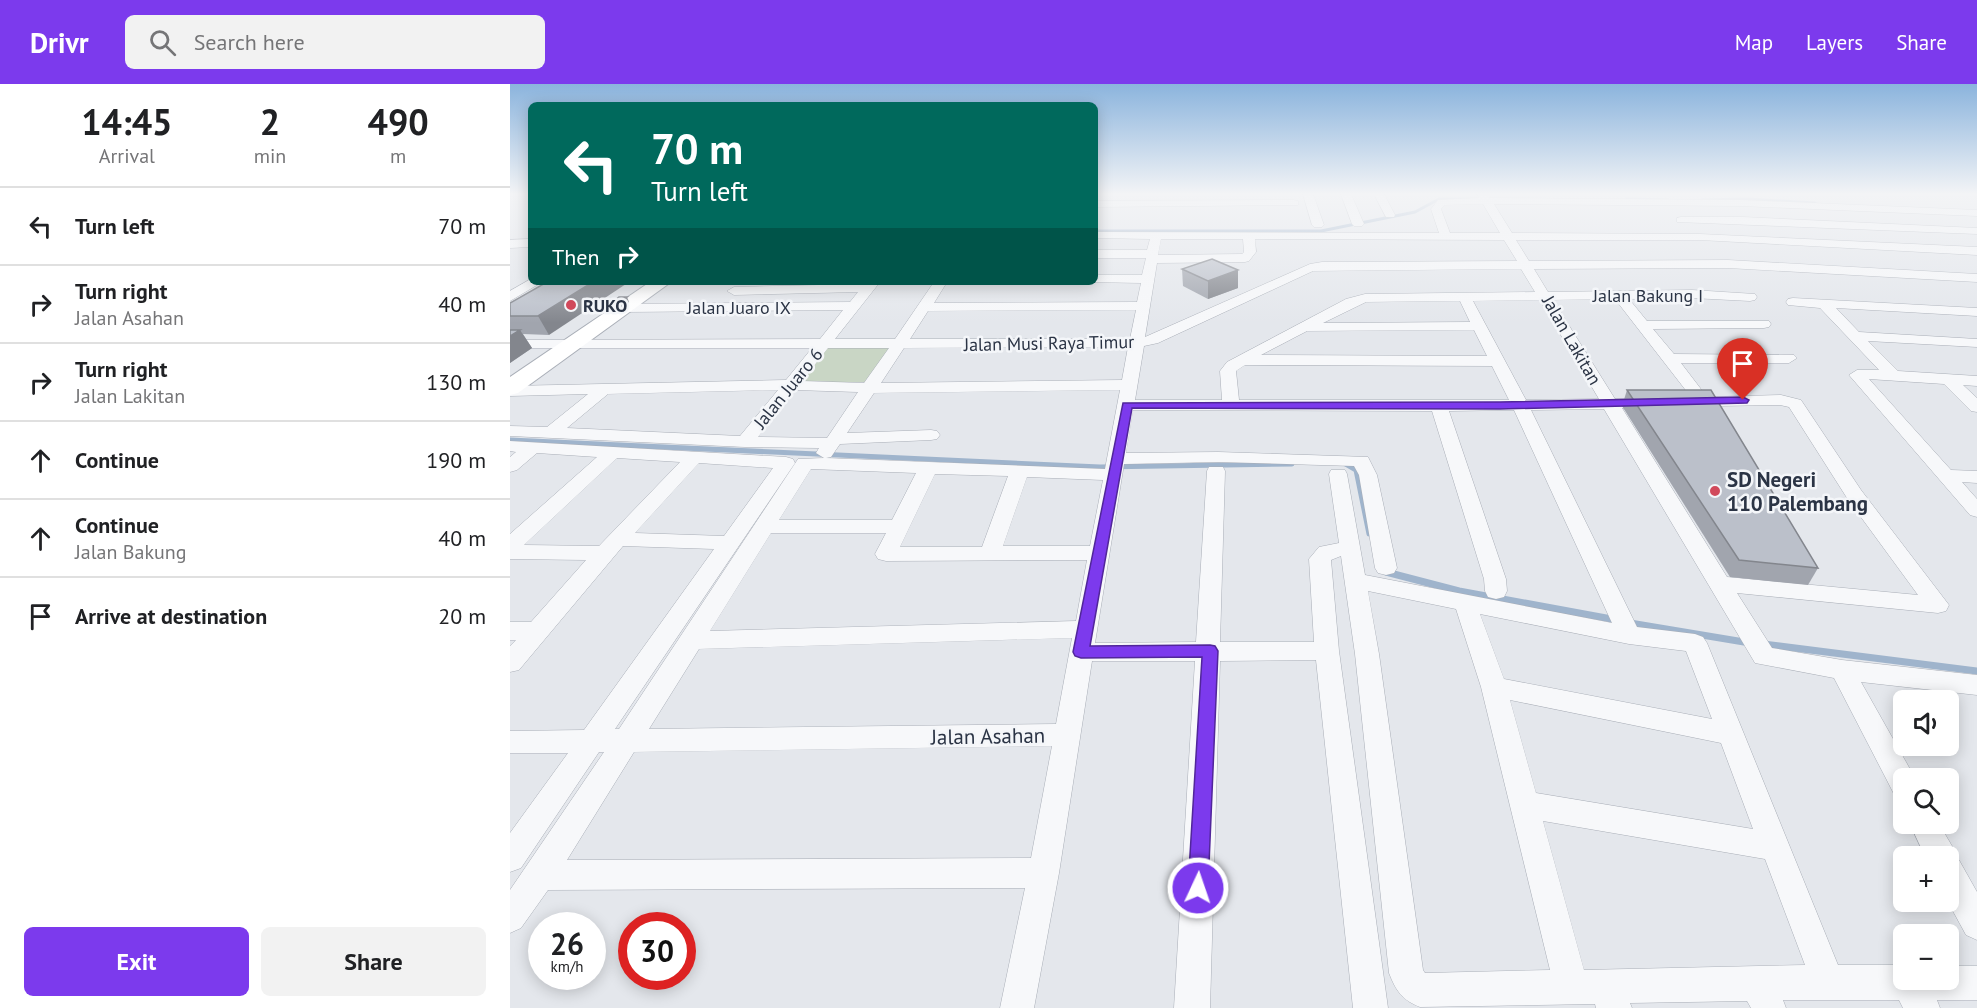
<!DOCTYPE html>
<meta charset="utf-8">
<style>
body{margin:0;font-family:"PT Sans",sans-serif;background:#f2f2f2;color:#202124;height:100vh;display:flex;flex-direction:column;font-size:22px;white-space:nowrap}
*{box-sizing:border-box;margin:0}
p{font-size:20px;color:#757577}
.icon{flex:none;width:33px;height:33px;fill:none;stroke:currentColor;stroke-width:2;stroke-linecap:round;stroke-linejoin:round}
.map{position:relative;flex:1;overflow:hidden}
.details{display:flex;flex-direction:column;background:#fff;width:510px}
.details>*{flex:none}
.banner{position:absolute;left:18px;top:18px;width:570px;height:183px;border-radius:9px;box-shadow:0 3px 15px #0003;background:#00695c;color:#fff;overflow:hidden}
.tools{position:absolute;left:1383px;top:606px;display:grid;gap:12px}
.tools a{display:grid;place-items:center;width:66px;height:66px;border-radius:9px;background:#fff;box-shadow:0 3px 15px #0003;font-size:30px}
.speed{position:absolute;left:18px;top:828px;display:flex;gap:12px;font-size:30px;font-weight:700;text-align:center}
.speed>*{display:grid;place-content:center;width:78px;height:78px;border-radius:50%;background:#fff;box-shadow:0 3px 15px #0003;line-height:1}
.speed small{font-size:15px;font-weight:400}
.speed .limit{border:9px solid #d22;background:#fff;color:#111}
.pin{position:absolute;display:grid;place-items:center;width:51px;height:51px;color:#fff;margin:-62px -26px;border-radius:50% 50% 50% 0;rotate:-45deg;box-shadow:0 0 6px #0007}
.pin .icon{rotate:45deg}
.me{position:absolute;width:66px;margin:-33px;rotate:3deg;stroke-linejoin:round;filter:drop-shadow(0 0 4px #0008)}
.turn{display:flex;align-items:center;gap:21px;height:126px;padding:0 24px;font-size:27px}
.turn .icon{width:78px;height:78px;stroke-width:2.5}
.turn b{display:block;font-size:42px;line-height:51px}
.then{display:flex;align-items:center;height:57px;padding:0 24px;background:#0003;gap:12px;font-size:22px}
.eta{display:flex;justify-content:space-evenly;align-items:center;height:102px;text-align:center}
.eta b{font-size:36px;font-weight:700;line-height:42px}
.primary-button{display:flex;gap:12px;margin-top:auto;padding:12px 24px}
.primary-button a{flex:1;height:69px;border-radius:9px;background:#7c3aed;color:#fff;font-size:24px;font-weight:700;line-height:69px;text-align:center}
.primary-button a+a{background:#f2f2f2;color:#202124}
ul{padding:0;list-style:none}
li{display:flex;align-items:center;gap:18px;height:78px;padding:0 24px;border-top:2px solid #e0e0e0}
li div{flex:1}
li b{display:block;font-size:22px}
li em{font-style:normal}
header{display:flex;align-items:center;gap:36px;box-sizing:border-box;height:84px;padding:0 30px;background:#7c3aed;color:#fff}
header strong{font-size:28px}
nav{display:flex;gap:33px;margin-inline-start:auto;font-size:21px}
.search{width:420px;height:54px;background:#f2f2f2;display:flex;align-items:center;gap:15px;box-sizing:border-box;padding:0 21px;border-radius:9px;color:#757577;font-size:22px}
main{display:flex;flex:1;min-height:0}
.map>svg:first-child{display:block}
</style>
<header>
<strong>Drivr</strong>
<div class="search"><svg class="icon" aria-label="search" viewBox="0 0 24 24"><circle cx="10" cy="10" r="6"/><path d="M15 15l6 6"/></svg>Search here</div>
<nav><a>Map</a><a>Layers</a><a>Share</a></nav>
</header>
<main>
<section class="details">
<div class="eta">
<div><b>14:45</b><p>Arrival</p></div>
<div><b>2</b><p>min</p></div>
<div><b>490</b><p>m</p></div>
</div>
<ul>
<li><svg class="icon" aria-label="left" viewBox="0 0 24 24"><path d="M17 20v-9H6M10 6l-5 5 5 5"/></svg><div><b>Turn left</b></div><em>70 m</em></li>
<li><svg class="icon" aria-label="right" viewBox="0 0 24 24"><path d="M7 20v-9h11M14 6l5 5-5 5"/></svg><div><b>Turn right</b><p>Jalan Asahan</p></div><em>40 m</em></li>
<li><svg class="icon" aria-label="right" viewBox="0 0 24 24"><path d="M7 20v-9h11M14 6l5 5-5 5"/></svg><div><b>Turn right</b><p>Jalan Lakitan</p></div><em>130 m</em></li>
<li><svg class="icon" aria-label="ahead" viewBox="0 0 24 24"><path d="M12 20V5M6 11l6-6 6 6"/></svg><div><b>Continue</b></div><em>190 m</em></li>
<li><svg class="icon" aria-label="ahead" viewBox="0 0 24 24"><path d="M12 20V5M6 11l6-6 6 6"/></svg><div><b>Continue</b><p>Jalan Bakung</p></div><em>40 m</em></li>
<li><svg class="icon" aria-label="arrive" viewBox="0 0 24 24"><path d="M6 21V4h12l-3 4 3 4H6"/></svg><div><b>Arrive at destination</b></div><em>20 m</em></li>
</ul>
<div class="primary-button"><a>Exit</a><a>Share</a></div>
</section>
<div class="map">
<svg width="1467" height="924" viewBox="0 0 1467 924">
<rect width="100%" height="100%" fill="#e4e7ec"/>
<polygon fill="#c9d6c5" points="382,262 360,298 289,299 316,264"/>
<g fill="none" stroke-linecap="round" stroke-linejoin="round">
<g stroke="#9fb4cc" stroke-width="3">
<polyline points="1117,115 1158,116"/>
<polyline points="1192,116 1238,115 1305,119"/>
<polyline points="585,147 811,147 905,128 929,115 963,115"/>
</g>
<g stroke="#9fb4cc" stroke-width="5">
<polyline points="0,356 590,383 782,380"/>
<polyline points="834,379 846,386 859,450"/>
</g>
<g stroke="#9fb4cc" stroke-width="7">
<polyline points="876,488 949,507 1107,536"/>
<polyline points="1120,539 1240,559"/>
<polyline points="1253,560 1467,587"/>
</g>
<g stroke="#a9aeb7" stroke-width="1">
<g id="street">
<polygon points="793,110 803,110 814,141 812,143 804,143 802,141"/>
<polygon points="831,110 841,110 854,140 852,142 844,142 842,140"/>
<polygon points="864,110 874,110 885,131 884,133 876,133"/>
<path d="M 967,110 L 977,110 L 980,114 L 1231,116 L 1467,126 L 1467,132 L 1231,122 L 984,120 L 1002,149 L 1190,150 L 1467,163 L 1467,171 L 1190,156 L 1006,156 L 1019,177 L 1218,176 L 1467,190 L 1467,198 L 1218,184 L 1024,185 L 1038,208 L 1182,206 L 1245,210 L 1247,213 L 1245,216 L 1240,217 L 1182,214 L 1119,215 L 1137,237 L 1259,237 L 1261,240 L 1259,243 L 1254,244 L 1143,245 L 1164,270 L 1284,271 L 1287,274 L 1279,279 L 1171,279 L 1197,313 L 1271,311 L 1291,316 L 1351,406 L 1439,521 L 1436,527 L 1428,529 L 1227,509 L 1262,564 L 1332,576 L 1467,591 L 1467,611 L 1351,598 L 1405,694 L 1394,694 L 1394,713 L 1384,710 L 1324,594 L 1245,579 L 1094,325 L 1021,326 L 1127,543 L 1185,550 L 1193,553 L 1197,559 L 1328,881 L 1394,881 L 1394,896 L 1438,896 L 1438,882 L 1467,882 L 1467,916 L 1427,916 L 1430,924 L 1393,924 L 1389,916 L 1273,916 L 1276,924 L 1241,924 L 1237,917 L 1120,919 L 1122,924 L 1086,924 L 1085,920 L 910,923 C 892,916 886,907 879,889 L 845,570 L 831,472 L 821,476 L 829,567 L 878,924 L 843,924 L 806,576 L 710,577 L 700,924 L 664,924 L 685,577 L 582,577 L 549,789 L 524,924 L 490,924 L 515,804 L 38,806 L 11,844 L 0,849 L 0,806 L 94,668 L 89,668 L 11,784 L 0,788 L 0,749 L 58,669 L 0,669 L 0,647 L 74,646 L 204,465 L 113,462 L 9,586 L 0,588 L 0,562 L 6,556 L 0,556 L 0,538 L 21,538 L 76,476 L 0,475 L 0,450 L 87,373 L 27,369 L 7,386 L 0,388 L 0,373 L 6,368 L 0,367 L 0,357 L 276,373 L 283,375 L 285,379 L 105,645 L 109,645 L 288,375 L 314,374 L 306,369 L 309,364 L 235,363 L 0,352 L 0,342 L 37,343 L 78,310 L 0,312 L 0,302 L 276,296 L 302,264 L 0,264 L 0,256 L 310,255 L 333,226 L 115,228 L 108,224 L 115,220 L 340,218 L 348,208 L 224,211 L 217,207 L 224,203 L 354,200 L 356,198 L 370,198 L 325,255 L 385,255 L 424,198 L 437,198 L 424,219 L 627,218 L 631,199 L 581,198 L 585,198 L 585,191 L 632,191 L 636,174 L 585,174 L 585,166 L 637,166 L 640,155 L 585,154 L 585,148 L 929,149 L 921,125 L 928,116 L 969,114 ZM 973,120 L 990,149 L 940,149 L 931,125 L 935,121 ZM 651,155 L 733,155 L 734,168 L 732,170 L 648,171 ZM 745,155 L 994,156 L 1007,177 L 812,178 L 800,180 L 635,253 L 647,179 L 735,178 L 739,177 L 746,168 ZM 1011,185 L 1025,208 L 855,210 L 836,215 L 717,278 L 710,287 L 712,316 L 625,316 L 634,262 L 648,259 L 803,187 ZM 1105,215 L 1181,313 L 1173,318 L 1175,322 L 1188,323 L 1197,328 L 1203,327 L 1205,322 L 1270,321 L 1279,323 L 1337,414 L 1408,511 L 1217,493 L 1112,324 L 1141,324 L 1149,319 L 1141,314 L 1105,315 L 1043,216 ZM 1030,216 L 1089,315 L 1016,316 L 963,217 ZM 950,217 L 960,238 L 813,239 L 856,218 ZM 626,226 L 620,255 L 400,255 L 418,227 ZM 964,246 L 977,272 L 751,271 L 797,247 ZM 618,263 L 612,296 L 371,299 L 394,264 ZM 318,264 L 379,264 L 354,299 L 292,297 ZM 735,281 L 982,282 L 999,316 L 729,316 L 726,287 ZM 268,306 L 230,352 L 57,344 L 98,310 ZM 285,306 L 348,308 L 317,354 L 248,353 ZM 610,306 L 595,385 L 316,374 L 321,373 L 330,360 L 421,356 L 427,355 L 430,351 L 427,347 L 421,346 L 337,349 L 364,309 ZM 623,326 L 922,327 L 974,495 L 975,507 L 978,513 L 986,515 L 994,513 L 997,507 L 996,495 L 939,327 L 1004,326 L 1102,539 L 855,491 L 837,390 L 835,386 L 821,386 L 819,390 L 829,459 L 809,463 L 799,475 L 804,558 L 710,558 L 715,387 L 713,383 L 699,383 L 697,387 L 686,558 L 585,559 L 614,380 L 708,378 L 844,382 L 849,391 L 865,484 L 868,489 L 876,491 L 884,489 L 887,484 L 867,391 L 858,373 L 708,368 L 616,369 ZM 107,374 L 170,378 L 89,462 L 14,461 ZM 189,379 L 263,384 L 214,452 L 125,449 ZM 301,385 L 406,389 L 382,436 L 269,436 ZM 425,390 L 498,392 L 472,463 L 390,463 ZM 517,393 L 593,396 L 580,462 L 493,462 ZM 261,449 L 376,449 L 365,470 L 368,475 L 376,477 L 577,476 L 566,537 L 200,547 ZM 858,507 L 946,525 L 971,603 L 1040,886 L 915,889 L 913,886 L 869,570 ZM 970,530 L 1119,560 L 1176,567 L 1202,635 L 994,595 ZM 562,554 L 546,640 L 139,645 L 189,565 ZM 1000,616 L 1211,659 L 1243,745 L 1026,709 ZM 542,662 L 521,774 L 57,776 L 124,668 ZM 1033,737 L 1255,775 L 1295,881 L 1074,886 Z"/>
<polygon points="784,116 788,117 788,121 585,123 585,117"/>
<polygon points="1171,133 1233,133 1467,144 1467,150 1167,138 1167,134"/>
<polygon points="21,155 21,163 0,164 0,156"/>
<polygon points="21,195 21,198 32,198 0,217 0,207"/>
<polygon points="1283,214 1467,224 1467,232 1326,224 1349,248 1467,255 1467,263 1358,257 1388,287 1467,292 1467,302 1453,301 1467,314 1467,328 1461,327 1434,300 1359,295 1441,386 1467,387 1467,399 1452,398 1467,415 1467,433 1460,431 1339,291 1347,286 1369,286 1310,224 1278,221 1276,218 1278,215"/>
<polygon points="1400,740 1429,740 1442,762 1445,774 1449,776 1467,808 1467,856 1456,851 1438,818 1438,772 1415,772"/>
</g>
</g>
<g stroke="#a9aeb7" stroke-width="2">
<polygon id="secondary" points="140,198 161,198 8,309 0,311 0,293"/>
</g>
<use href="#street" fill="#f7f8fa" fill-rule="evenodd"/>
<use href="#secondary" fill="#fff" fill-rule="evenodd"/>
</g>
<g fill="#a1a5ae">
<polygon points="672,185 728,204 698,215 673,202"/>
<polygon points="37,198 39,251 13,250 22,264 0,279 0,219"/>
<polygon points="119,218 112,223 104,223 102,219"/>
<polygon points="1117,306 1308,484 1298,501 1220,493 1112,322"/>
</g>
<g fill="#83868d">
<polygon points="728,186 728,204 698,215 698,197"/>
<polygon points="83,198 119,198 39,251 28,232"/>
<polygon points="117,213 119,218 112,223 109,218"/>
<polygon points="10,246 22,264 0,279 0,252"/>
</g>
<g fill="#bbc0ca" stroke="#83868d" stroke-width="1.5">
<polygon points="702,175 728,186 698,197 672,185"/>
<polygon points="37,198 83,198 28,232 0,232 0,219"/>
<polygon points="109,213 117,213 109,218 102,219"/>
<polygon points="0,246 10,246 0,252"/>
<polygon points="1117,306 1201,306 1308,484 1229,476"/>
</g>
<linearGradient id="sky" x2="0" y2="1"><stop stop-color="#8bb4dd"/><stop offset="0.46" stop-color="#f3f4f6"/><stop offset="1" stop-color="#f3f4f6" stop-opacity="0"/></linearGradient>
<rect width="1467" height="239" fill="url(#sky)"/>
<polygon fill="#7c3aed" stroke="#51269a" stroke-width="1.5" points="1233,313 1239,316 1237,319 990,325 622,324 580,562 700,561 705,562 708,567 698,804 695,812 688,814 681,812 678,804 692,573 571,574 565,572 563,568 613,319 990,318"/>
<g fill="#d1495b" stroke="#f4f6f9" stroke-width="2">
<circle cx="61" cy="221" r="6"/>
<circle cx="1205" cy="407" r="6"/>
</g>
<g text-anchor="middle" dominant-baseline="central" stroke-width="5" stroke-linejoin="round" paint-order="stroke">
<g font-size="18" fill="#2b3445" stroke="#f4f6f9">
<text x="1138" y="211">Jalan Bakung I</text>
<text x="229" y="223">Jalan Juaro IX</text>
<text transform="translate(1062 256) rotate(60)">Jalan Lakitan</text>
<text transform="translate(539 259) rotate(-1)">Jalan Musi Raya Timur</text>
<text transform="translate(278 304) rotate(-51)">Jalan Juaro 6</text>
</g>
<g font-size="18" font-weight="bold" fill="#2b3445" stroke="#f4f6f9" text-anchor="start">
<text x="73" y="221">RUKO</text>
</g>
<g font-size="21" font-weight="bold" fill="#2b3445" stroke="#f4f6f9" text-anchor="start">
<text x="1217" y="395">SD Negeri<tspan x="1217" dy="24">110 Palembang</tspan></text>
</g>
<g font-size="21" fill="#2b3445" stroke="#f4f6f9">
<text transform="translate(478 652) rotate(-1)">Jalan Asahan</text>
</g>
</g>
</svg>
<div class="tools">
<a><svg class="icon" aria-label="sound" viewBox="0 0 24 24"><path d="M4 9h4l5-4v14l-5-4H4zM17 9q2 3 0 6"/></svg></a>
<a><svg class="icon" aria-label="search" viewBox="0 0 24 24"><circle cx="10" cy="10" r="6"/><path d="M15 15l6 6"/></svg></a>
<a>+</a>
<a>−</a>
</div>
<div class="speed"><div>26<small>km/h</small></div><div class="limit">30</div></div>
<div class="pin" style="left:1233px;top:316px;background:#d93025"><svg class="icon" aria-label="arrive" viewBox="0 0 24 24"><path d="M6 21V4h12l-3 4 3 4H6"/></svg></div>
<svg class="me" style="left:688px;top:804px" viewBox="-20 -20 40 40"><circle r="17" fill="#7c3aed" stroke="#fff" stroke-width="3"/><path d="M0-11L8 9 0 5-8 9z" fill="#fff"/></svg>
<div class="banner">
<div class="turn"><svg class="icon" aria-label="left" viewBox="0 0 24 24"><path d="M17 20v-9H6M10 6l-5 5 5 5"/></svg><div><b>70 m</b>Turn left</div></div>
<div class="then">Then<svg class="icon" aria-label="right" viewBox="0 0 24 24"><path d="M7 20v-9h11M14 6l5 5-5 5"/></svg></div>
</div>
</div>
</main>
